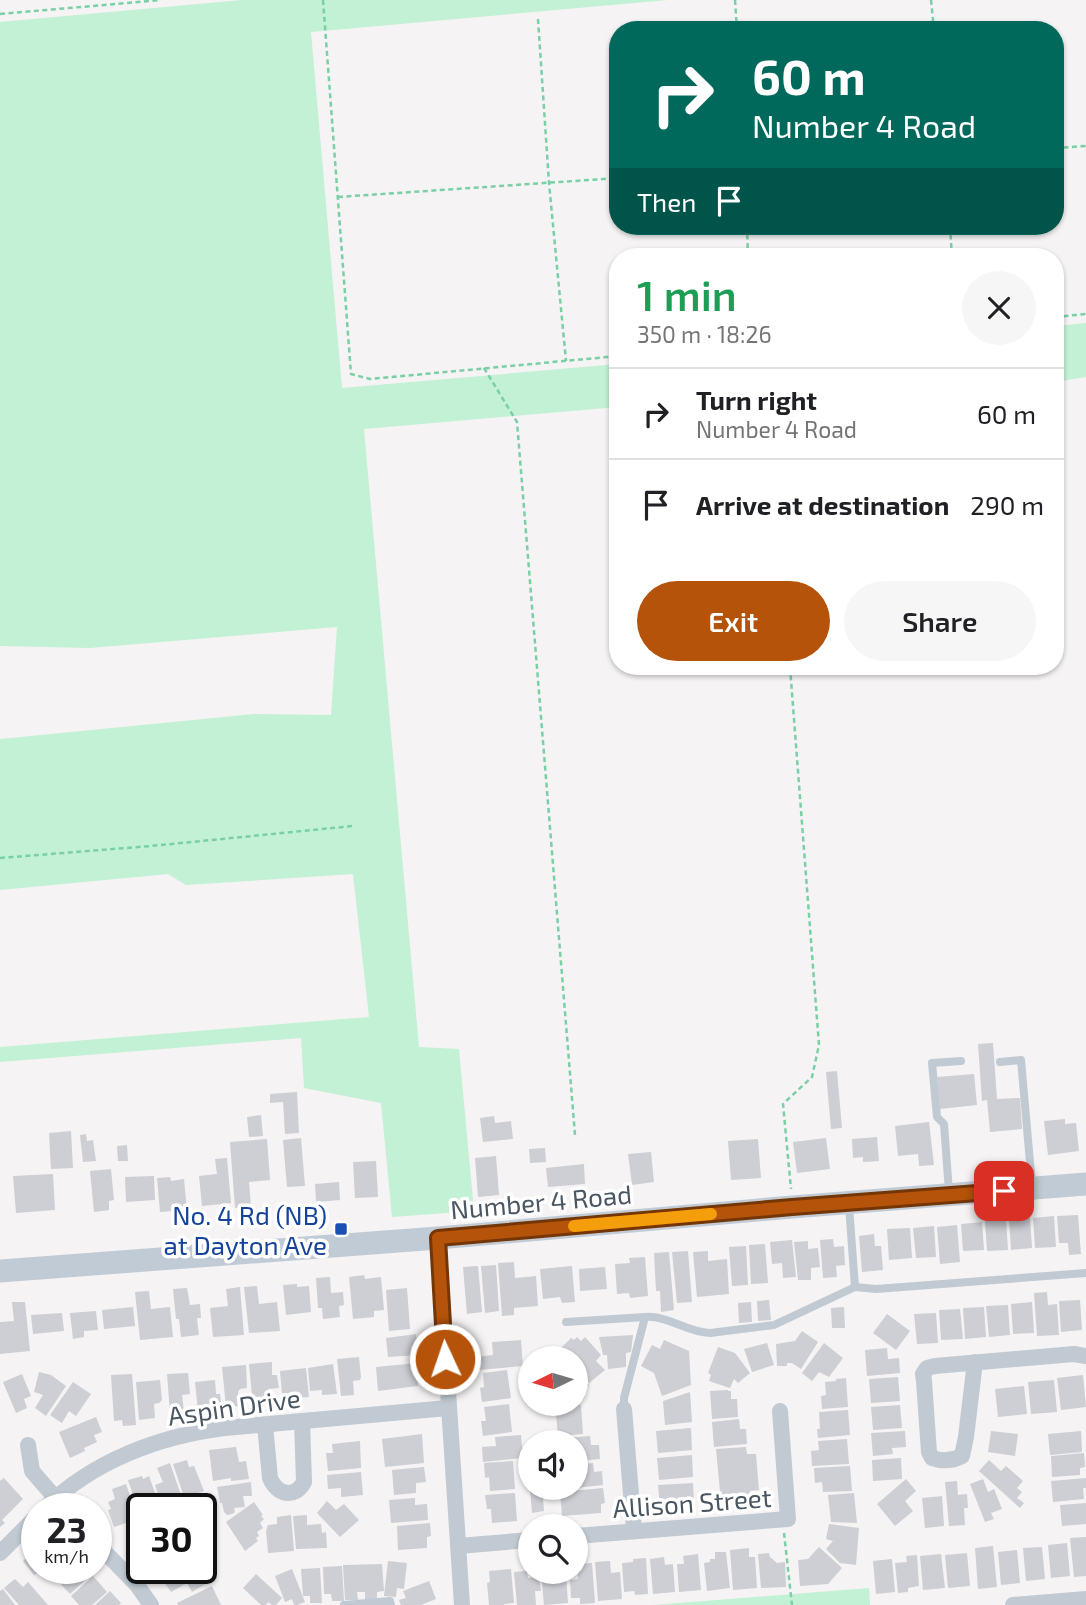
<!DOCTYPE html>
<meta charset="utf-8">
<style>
body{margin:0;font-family:"Exo 2",sans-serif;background:#f6f6f6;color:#202124;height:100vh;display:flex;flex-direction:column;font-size:26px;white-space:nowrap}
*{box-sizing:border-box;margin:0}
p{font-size:23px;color:#757577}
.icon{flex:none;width:38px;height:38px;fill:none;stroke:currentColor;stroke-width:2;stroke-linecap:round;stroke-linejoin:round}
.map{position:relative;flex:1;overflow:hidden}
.side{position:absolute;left:609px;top:248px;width:455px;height:427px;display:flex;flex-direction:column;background:#fff;border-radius:28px;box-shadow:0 2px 5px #0004}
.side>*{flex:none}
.hud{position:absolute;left:609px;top:21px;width:455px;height:214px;border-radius:28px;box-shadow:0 2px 5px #0004;background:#00695c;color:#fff;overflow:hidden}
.needle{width:46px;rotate:265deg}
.buttons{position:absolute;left:518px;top:1346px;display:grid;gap:14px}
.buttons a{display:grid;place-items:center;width:70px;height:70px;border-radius:50%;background:#fff;box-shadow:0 2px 5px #0004;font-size:35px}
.speed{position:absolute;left:21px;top:1493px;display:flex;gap:14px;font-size:35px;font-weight:700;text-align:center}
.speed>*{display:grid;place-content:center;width:91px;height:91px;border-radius:50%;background:#fff;box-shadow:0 2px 5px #0004;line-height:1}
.speed small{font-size:18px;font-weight:400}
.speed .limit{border:4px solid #111;border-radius:10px;background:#fff;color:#111}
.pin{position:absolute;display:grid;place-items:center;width:60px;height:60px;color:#fff;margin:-30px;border-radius:14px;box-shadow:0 4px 10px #0006}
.me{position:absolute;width:77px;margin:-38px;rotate:357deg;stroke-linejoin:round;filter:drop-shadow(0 0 5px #0008)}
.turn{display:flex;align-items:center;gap:24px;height:147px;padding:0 28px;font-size:32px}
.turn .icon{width:91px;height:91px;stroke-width:2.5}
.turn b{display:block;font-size:49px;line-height:60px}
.then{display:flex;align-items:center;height:66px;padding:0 28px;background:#0003;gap:14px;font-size:26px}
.round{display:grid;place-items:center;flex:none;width:74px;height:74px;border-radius:37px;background:#f6f6f6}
.summary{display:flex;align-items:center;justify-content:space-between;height:119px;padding:0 28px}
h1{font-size:42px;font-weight:600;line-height:52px;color:#1e9e55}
.cta{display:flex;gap:14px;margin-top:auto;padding:14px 28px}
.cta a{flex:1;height:80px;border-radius:42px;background:#b45309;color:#fff;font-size:28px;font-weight:600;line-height:80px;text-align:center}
.cta a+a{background:#f6f6f6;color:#202124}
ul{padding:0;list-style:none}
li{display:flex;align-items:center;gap:21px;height:91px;padding:0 28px;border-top:2px solid #e0e0e0}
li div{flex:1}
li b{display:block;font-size:26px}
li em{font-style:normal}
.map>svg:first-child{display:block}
</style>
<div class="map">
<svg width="1086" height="1605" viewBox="0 0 1086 1605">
<rect width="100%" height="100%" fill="#f5f3f3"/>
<g fill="#c3f1d5">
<polygon points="242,0 668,0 311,32 342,388 618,364 618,407 364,429 419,1047 459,1049 474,1211 392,1217 381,1103 304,1088 301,1038 0,1062 0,1047 369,1017 353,874 186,885 168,874 0,890 0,739 254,714 331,715 337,627 90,648 0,646 0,22"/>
<polygon points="1086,323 1086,377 1055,382 1055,326"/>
<polygon points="869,1588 870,1605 654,1605"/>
</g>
<g fill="#cdcfd5">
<polygon points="993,1043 997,1099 1020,1098 1022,1129 990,1132 987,1100 982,1101 978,1044"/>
<polygon points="837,1071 842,1128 831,1129 826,1072"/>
<polygon points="974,1074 977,1105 940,1109 937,1077"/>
<polygon points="297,1092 299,1133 285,1134 283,1102 270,1103 270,1094"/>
<polygon points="261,1115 263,1136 249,1137 247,1117"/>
<polygon points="494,1116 495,1123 511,1121 513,1139 483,1142 480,1118"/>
<polygon points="1065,1119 1065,1124 1076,1123 1079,1151 1048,1155 1044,1121"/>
<polygon points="929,1122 934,1165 919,1166 918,1154 898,1156 895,1126"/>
<polygon points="71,1131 73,1168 51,1169 49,1133"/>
<polygon points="86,1134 87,1141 93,1140 96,1161 83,1162 80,1135"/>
<polygon points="877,1137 879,1161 863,1162 863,1157 853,1158 852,1139"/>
<polygon points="301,1138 305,1186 287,1187 283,1140"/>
<polygon points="826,1138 830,1169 797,1173 793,1142"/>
<polygon points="267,1139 270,1180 249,1182 251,1207 235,1208 230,1142"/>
<polygon points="758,1139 761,1178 731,1180 728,1141"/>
<polygon points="127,1145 128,1161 118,1161 117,1146"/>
<polygon points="545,1148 546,1162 530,1163 529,1149"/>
<polygon points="651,1152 654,1182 632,1185 628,1154"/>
<polygon points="496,1156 499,1195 478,1197 475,1158"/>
<polygon points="227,1158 231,1203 202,1206 199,1176 217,1174 215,1159"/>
<polygon points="376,1161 378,1197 355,1198 353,1162"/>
<polygon points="584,1164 585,1184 548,1187 546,1168"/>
<polygon points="111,1169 114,1200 109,1201 109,1210 94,1212 90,1171"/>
<polygon points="53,1174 55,1210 16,1213 13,1176"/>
<polygon points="154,1176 155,1200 126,1202 125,1177"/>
<polygon points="170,1177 171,1181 184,1179 187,1210 160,1212 157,1178"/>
<polygon points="339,1182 340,1200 316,1202 315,1184"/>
<polygon points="1078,1215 1081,1254 1069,1255 1068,1243 1059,1243 1057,1216"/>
<polygon points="1054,1216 1056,1247 1035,1248 1033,1218"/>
<polygon points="1030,1218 1032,1248 1011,1250 1009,1219"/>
<polygon points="1006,1219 1008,1250 987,1251 985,1221"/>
<polygon points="982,1222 984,1250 963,1251 961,1224"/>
<polygon points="957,1225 960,1262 940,1264 937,1227"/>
<polygon points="934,1226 936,1257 916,1258 913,1228"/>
<polygon points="910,1228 912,1258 889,1260 887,1229"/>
<polygon points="874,1234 875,1246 881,1246 883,1270 862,1272 859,1236"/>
<polygon points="833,1239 834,1247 844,1246 845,1265 836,1266 837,1277 823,1278 820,1240"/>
<polygon points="792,1240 796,1277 783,1278 782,1263 772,1264 770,1242"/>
<polygon points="808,1241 808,1249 818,1248 820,1267 811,1268 811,1280 798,1280 794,1242"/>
<polygon points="765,1244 768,1283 751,1284 749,1245"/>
<polygon points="746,1246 748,1285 732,1286 729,1247"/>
<polygon points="688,1251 692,1302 677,1303 672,1252"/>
<polygon points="708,1251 708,1261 727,1259 729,1294 697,1297 693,1252"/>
<polygon points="669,1252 674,1310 661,1312 660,1291 656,1291 654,1253"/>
<polygon points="645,1257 648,1296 630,1298 629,1293 617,1294 615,1264 630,1263 629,1258"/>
<polygon points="514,1262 515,1278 536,1276 538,1306 514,1308 514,1315 502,1316 498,1263"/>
<polygon points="496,1265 499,1311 485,1313 481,1266"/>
<polygon points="478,1266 482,1312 467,1314 463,1267"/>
<polygon points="572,1266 575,1302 562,1303 560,1297 543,1299 540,1269"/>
<polygon points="605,1267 607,1289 580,1291 579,1269"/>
<polygon points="364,1275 365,1279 381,1277 384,1310 374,1311 374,1317 353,1319 349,1277"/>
<polygon points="330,1277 331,1293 343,1292 344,1305 339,1306 340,1317 323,1319 322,1308 318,1308 316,1278"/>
<polygon points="297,1284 297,1287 309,1286 311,1312 286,1315 283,1285"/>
<polygon points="257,1286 259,1304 277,1302 280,1331 249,1333 244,1287"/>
<polygon points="240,1287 244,1335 213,1337 210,1308 228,1306 226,1289"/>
<polygon points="187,1288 190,1305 200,1304 201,1318 197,1318 199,1335 181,1337 179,1319 176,1319 173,1289"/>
<polygon points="407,1288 410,1329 389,1331 386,1290"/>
<polygon points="149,1291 151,1309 170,1307 173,1337 140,1340 135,1292"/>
<polygon points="1047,1292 1048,1305 1057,1304 1059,1335 1037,1336 1034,1293"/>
<polygon points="769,1300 771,1320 758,1321 757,1301"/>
<polygon points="1080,1300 1082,1330 1061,1332 1059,1301"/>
<polygon points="12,1302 25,1302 30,1351 0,1354 0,1322 14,1321"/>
<polygon points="751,1302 752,1322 739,1323 738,1303"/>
<polygon points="1032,1302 1034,1333 1013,1334 1011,1304"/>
<polygon points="1008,1305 1010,1335 989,1337 986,1306"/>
<polygon points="133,1307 135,1326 104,1329 102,1310"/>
<polygon points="844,1307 845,1328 832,1328 831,1308"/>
<polygon points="984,1307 986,1337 965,1339 963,1308"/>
<polygon points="960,1309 963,1339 941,1340 939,1310"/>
<polygon points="96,1311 98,1330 84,1331 84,1337 73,1339 70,1313"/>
<polygon points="62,1313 64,1331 33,1334 31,1315"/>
<polygon points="936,1313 938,1343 917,1344 914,1314"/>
<polygon points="887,1314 910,1331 896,1350 873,1333"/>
<polygon points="802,1331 818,1342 801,1369 792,1363 787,1363 787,1366 777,1366 776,1344 795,1341"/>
<polygon points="416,1334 418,1355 388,1357 386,1338"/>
<polygon points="633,1335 631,1352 626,1353 626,1367 608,1369 607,1355 603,1355 599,1337"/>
<polygon points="577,1337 581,1341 585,1337 601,1355 596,1361 605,1370 589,1383 576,1367 576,1358 568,1358 560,1349 571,1338 574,1340"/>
<polygon points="521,1340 523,1366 478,1370 477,1357 493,1355 492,1342"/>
<polygon points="664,1340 689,1351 691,1385 662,1396 654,1373 641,1366 652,1345 660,1349"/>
<polygon points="767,1343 774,1365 752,1372 744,1349"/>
<polygon points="824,1343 843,1358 829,1377 819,1372 812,1381 802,1373"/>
<polygon points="718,1347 735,1353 750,1373 738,1383 734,1379 730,1388 709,1381 711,1375 708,1373"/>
<polygon points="887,1348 888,1359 899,1358 900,1373 867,1376 865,1350"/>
<polygon points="359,1357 361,1377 360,1380 353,1381 354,1395 341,1396 337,1359"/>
<polygon points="272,1362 272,1375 277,1375 279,1388 268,1389 269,1405 253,1406 249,1364"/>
<polygon points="417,1363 418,1386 378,1391 376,1367"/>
<polygon points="333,1364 337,1394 322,1395 322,1390 310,1391 308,1368"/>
<polygon points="246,1365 247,1388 240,1389 238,1392 239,1406 226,1407 222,1367"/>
<polygon points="306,1368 309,1397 294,1398 294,1393 282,1394 280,1371"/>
<polygon points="507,1370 511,1398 482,1402 480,1388 484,1387 483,1373"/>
<polygon points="576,1370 589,1385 576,1397"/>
<polygon points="39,1372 51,1375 66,1386 46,1416 35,1408 43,1395 34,1392"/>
<polygon points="188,1373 190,1394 182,1395 184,1412 170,1413 167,1374"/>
<polygon points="22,1374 31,1396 24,1399 27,1408 16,1413 3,1382"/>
<polygon points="132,1374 136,1425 123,1426 122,1420 114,1421 111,1375"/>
<polygon points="1083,1375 1086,1407 1061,1410 1057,1378"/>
<polygon points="898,1377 900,1401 871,1403 869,1379"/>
<polygon points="846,1378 848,1407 822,1409 821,1396 826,1395 825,1382 836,1381 836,1379"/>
<polygon points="160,1380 162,1400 159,1403 154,1404 155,1418 139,1420 136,1382"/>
<polygon points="215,1380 216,1394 220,1394 222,1409 198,1411 195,1382"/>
<polygon points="1054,1380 1057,1412 1031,1414 1028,1382"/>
<polygon points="73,1382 91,1394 76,1416 69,1411 62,1423 50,1415"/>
<polygon points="1024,1386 1027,1414 998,1417 995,1389"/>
<polygon points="728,1390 728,1391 731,1391 731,1399 737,1399 738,1417 712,1419 710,1391"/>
<polygon points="690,1392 692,1422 665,1425 663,1401"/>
<polygon points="509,1404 512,1432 483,1436 481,1421 486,1421 484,1407"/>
<polygon points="555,1404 581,1405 583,1434 558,1436"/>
<polygon points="900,1405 902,1428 873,1430 871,1407"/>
<polygon points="848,1410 850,1435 818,1438 817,1429 820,1429 819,1412"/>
<polygon points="96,1417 102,1432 94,1435 97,1442 84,1448 85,1451 70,1458 59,1432"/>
<polygon points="739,1419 740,1429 746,1429 747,1444 714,1447 712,1422"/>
<polygon points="691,1428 692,1450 658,1453 656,1431"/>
<polygon points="905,1431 906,1447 892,1448 893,1454 873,1456 871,1433"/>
<polygon points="991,1431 1018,1434 1015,1456 988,1452"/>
<polygon points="1081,1431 1082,1452 1050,1455 1048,1434"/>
<polygon points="422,1434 424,1463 385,1467 382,1439"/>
<polygon points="521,1435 523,1458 483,1462 482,1447 496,1446 495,1437"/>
<polygon points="590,1436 591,1445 599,1445 600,1459 576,1461 576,1442 564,1442 564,1438"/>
<polygon points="847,1439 849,1464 812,1466 811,1451 819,1450 818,1441"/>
<polygon points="360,1441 361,1468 328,1471 326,1453 333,1453 332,1444"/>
<polygon points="236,1447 239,1462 246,1461 249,1479 231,1481 231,1478 213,1481 209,1450"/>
<polygon points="746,1447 747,1454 756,1454 759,1490 750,1491 751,1499 721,1502 716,1449"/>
<polygon points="1084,1453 1085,1467 1080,1468 1080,1475 1052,1477 1051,1456"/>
<polygon points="692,1455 693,1477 659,1480 657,1458"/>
<polygon points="901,1458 902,1479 873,1481 872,1460"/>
<polygon points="187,1460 189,1467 194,1466 204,1491 184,1497 173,1464"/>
<polygon points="989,1460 1001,1471 1006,1466 1023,1481 1017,1488 1022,1492 1017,1498 1024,1503 1020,1508 979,1471"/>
<polygon points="513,1461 515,1489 490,1491 489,1477 485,1478 484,1463"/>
<polygon points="170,1463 183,1501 162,1507 155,1485 163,1482 157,1468"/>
<polygon points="593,1463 594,1472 602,1471 603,1485 576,1488 576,1465"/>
<polygon points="850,1466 852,1491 823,1492 822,1482 815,1483 814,1468"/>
<polygon points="424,1467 426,1482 416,1483 416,1493 394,1495 392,1470"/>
<polygon points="361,1472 363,1495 341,1497 341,1488 328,1489 327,1475"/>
<polygon points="142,1476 143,1479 149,1476 159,1504 138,1510 128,1480"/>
<polygon points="4,1478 23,1499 2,1520 5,1523 0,1527 0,1481"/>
<polygon points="1086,1478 1086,1488 1083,1488 1084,1499 1053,1502 1051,1481"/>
<polygon points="906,1479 916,1491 905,1501 913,1511 895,1526 877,1504"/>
<polygon points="983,1479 988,1492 994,1489 1002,1509 991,1513 994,1519 985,1522 970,1484"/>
<polygon points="957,1481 958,1495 967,1494 968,1508 964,1508 965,1525 949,1526 945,1482"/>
<polygon points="251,1482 252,1496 243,1496 245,1507 234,1508 235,1512 232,1514 227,1515 224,1512 222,1503 220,1503 217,1487"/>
<polygon points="693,1483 694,1504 660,1507 658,1485"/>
<polygon points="126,1484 138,1519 114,1527 108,1510 111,1509 108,1502 115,1499 112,1489"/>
<polygon points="530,1488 552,1488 553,1498 543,1498 544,1511 532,1513"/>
<polygon points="603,1488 605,1503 601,1504 601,1513 562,1516 560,1492"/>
<polygon points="515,1493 517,1521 492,1523 491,1509 487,1509 485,1495"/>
<polygon points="854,1493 857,1523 831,1522 828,1495"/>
<polygon points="942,1496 944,1526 925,1528 922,1498"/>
<polygon points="415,1498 415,1505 427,1504 428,1520 391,1523 389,1500"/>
<polygon points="327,1501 336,1510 344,1504 359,1520 340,1537 317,1513"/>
<polygon points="254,1502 263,1515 261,1516 264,1519 260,1523 263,1528 257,1532 259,1536 256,1538 258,1541 245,1551 226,1522"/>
<polygon points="1086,1503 1086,1524 1062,1526 1060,1505"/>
<polygon points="291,1515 294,1551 268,1553 266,1531 268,1525 277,1524 277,1517"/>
<polygon points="307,1515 307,1525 321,1524 322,1533 326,1532 327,1548 296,1549 293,1516"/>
<polygon points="430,1523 431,1536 427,1537 427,1548 398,1550 397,1526"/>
<polygon points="829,1524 859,1528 856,1565 840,1563 826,1549 833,1541 826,1539"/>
<polygon points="1086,1537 1086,1576 1074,1577 1070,1538"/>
<polygon points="1067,1543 1070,1576 1051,1578 1048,1545"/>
<polygon points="993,1546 997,1587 978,1589 975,1548"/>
<polygon points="819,1547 842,1568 828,1584 800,1586 798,1560 808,1559"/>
<polygon points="1042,1547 1045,1579 1026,1581 1023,1548"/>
<polygon points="37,1548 37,1568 55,1568 48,1575 45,1572 41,1576 38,1573 34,1575 23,1561"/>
<polygon points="749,1548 749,1557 755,1557 757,1588 733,1590 730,1550"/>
<polygon points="1017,1550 1020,1583 1001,1585 998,1552"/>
<polygon points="715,1552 726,1552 730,1588 707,1591 704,1563 710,1562 710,1559 715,1559"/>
<polygon points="769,1553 770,1557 777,1563 785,1562 786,1587 761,1588 758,1554"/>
<polygon points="967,1553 970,1586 948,1588 945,1555"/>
<polygon points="698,1554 701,1590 679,1592 677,1564 684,1564 683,1556"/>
<polygon points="941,1554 945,1588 923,1590 920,1556"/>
<polygon points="917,1555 919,1586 908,1588 908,1592 898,1593 895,1563 907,1562 906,1556"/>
<polygon points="664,1557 665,1565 673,1564 675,1592 653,1594 650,1559"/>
<polygon points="646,1558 648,1594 635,1595 634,1591 624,1592 622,1563 633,1562 633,1559"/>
<polygon points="892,1559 895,1592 876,1594 873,1561"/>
<polygon points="204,1560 214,1579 192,1592 187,1583 171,1592 164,1582 189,1568 201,1568 201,1561"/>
<polygon points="388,1561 407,1563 404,1589 397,1588 396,1597 384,1596"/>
<polygon points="610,1561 611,1573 620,1572 622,1599 598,1601 595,1562"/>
<polygon points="592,1563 595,1603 580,1604 580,1598 571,1598 570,1580 578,1579 577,1564"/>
<polygon points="382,1564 384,1591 377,1592 377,1599 365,1600 365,1592 357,1592 358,1600 345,1600 343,1565"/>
<polygon points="342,1566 344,1601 332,1601 331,1594 324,1594 323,1567"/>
<polygon points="67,1568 86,1568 92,1574 70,1594 56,1579"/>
<polygon points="320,1568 322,1603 310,1603 310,1596 303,1596 301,1569"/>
<polygon points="292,1569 305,1602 297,1605 294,1605 292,1599 285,1602 275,1576"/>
<polygon points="511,1569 514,1603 504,1604 504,1605 489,1605 487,1583 490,1582 489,1571"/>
<polygon points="527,1571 528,1578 539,1577 541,1591 535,1591 536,1605 517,1605 514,1572"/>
<polygon points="541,1572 556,1572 556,1577 566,1575 568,1603 544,1605"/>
<polygon points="256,1574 282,1598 276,1605 272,1605 268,1602 266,1605 261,1605 243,1588"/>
<polygon points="93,1576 107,1592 92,1605 79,1605 71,1596"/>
<polygon points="15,1579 23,1587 28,1582 48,1605 19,1605 4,1588"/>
<polygon points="429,1581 436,1599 421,1605 401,1605 399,1600 406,1598 403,1591"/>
<polygon points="212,1586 221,1605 178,1605 177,1603"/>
<polygon points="3,1589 15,1605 0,1605 0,1591"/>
<polygon points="110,1591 121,1603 119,1605 95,1605"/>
</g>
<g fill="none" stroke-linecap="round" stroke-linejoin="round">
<g stroke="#7ad0a6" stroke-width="2.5" stroke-dasharray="5 3.5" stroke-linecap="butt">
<polyline points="323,0 351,374 370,379 618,356"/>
<polyline points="735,0 737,30"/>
<polyline points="931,0 934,30"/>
<polyline points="0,14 161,0"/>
<polyline points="538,19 549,183 566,361"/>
<polyline points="1055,148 1086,146"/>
<polyline points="338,197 618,178"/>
<polyline points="747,226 748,257"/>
<polyline points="950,226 952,257"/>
<polyline points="1055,317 1086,314"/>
<polyline points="484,368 517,422 575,1135"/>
<polyline points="790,667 819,1045 812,1077 783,1104 791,1189"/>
<polyline points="0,858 151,846 353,826"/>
<polyline points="784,1533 792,1605"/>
</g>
<g stroke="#c1cad2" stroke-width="8">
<polyline points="1000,1062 1021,1060 1032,1185"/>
<polyline points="949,1192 944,1124 937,1117 932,1063 961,1061"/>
<polyline points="849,1206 855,1287"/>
<path d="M 645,1317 C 668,1315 686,1332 710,1333 L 774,1325 L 855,1287 L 876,1289 L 1086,1273"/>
<polyline points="566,1322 645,1317 624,1398 624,1409"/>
<polyline points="344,1605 390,1601 391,1605"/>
</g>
<g stroke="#c1cad2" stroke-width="16">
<polyline points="438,1238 462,1605"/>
<path d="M 975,1362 L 966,1437 L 962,1456 C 952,1461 943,1462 932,1458 L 929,1452 L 924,1381 L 923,1374 L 927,1368 L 935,1366 L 1074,1354 L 1086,1356"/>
<polyline points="624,1409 634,1530"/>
<path d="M 265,1425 L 270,1478 C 277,1495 295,1499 304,1482 L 302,1421"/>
<polyline points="28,1445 32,1471 64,1508"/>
<path d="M 45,1508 C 93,1461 159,1436 225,1428 L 448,1408"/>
<polyline points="576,1536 788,1519 780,1411"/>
<polyline points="96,1543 137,1585 151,1605"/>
<polyline points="458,1546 530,1540"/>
<polyline points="0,1553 37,1516"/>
<polyline points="1013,1605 1086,1599"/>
</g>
<polyline stroke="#c1cbd6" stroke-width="23" points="0,1271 438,1238 792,1207 1086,1184"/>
</g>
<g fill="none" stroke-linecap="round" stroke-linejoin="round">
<g stroke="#753606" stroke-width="18">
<polyline id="route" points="445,1359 438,1238 792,1207 1004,1191"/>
</g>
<use href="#route" stroke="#b45309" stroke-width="12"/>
<polyline stroke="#f59e0b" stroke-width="12" points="574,1226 711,1214"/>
</g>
<rect fill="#1a4fb4" stroke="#fff" stroke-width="2.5" x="334" y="1222" width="14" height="14" rx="3.5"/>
<g text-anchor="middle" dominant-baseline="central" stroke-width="7" stroke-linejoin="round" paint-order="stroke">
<g font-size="26" fill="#4a5661" stroke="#fff">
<text transform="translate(541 1201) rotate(-5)">Number 4 Road</text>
<text transform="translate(234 1406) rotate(-8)">Aspin Drive</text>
<text transform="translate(692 1502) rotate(-4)">Allison Street</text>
</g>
<g font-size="26" fill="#164399" stroke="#fff" text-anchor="end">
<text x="327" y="1214">No. 4 Rd (NB)<tspan x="327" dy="30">at Dayton Ave</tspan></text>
</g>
</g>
</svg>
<div class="buttons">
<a><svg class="needle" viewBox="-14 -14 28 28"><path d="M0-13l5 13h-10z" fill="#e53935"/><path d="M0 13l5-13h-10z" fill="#757577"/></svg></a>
<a><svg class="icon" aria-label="sound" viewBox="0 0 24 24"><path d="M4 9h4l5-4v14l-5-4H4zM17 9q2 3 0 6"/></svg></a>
<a><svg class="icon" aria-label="search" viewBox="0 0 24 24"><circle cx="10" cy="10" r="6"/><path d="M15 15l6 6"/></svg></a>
</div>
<div class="speed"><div>23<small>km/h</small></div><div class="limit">30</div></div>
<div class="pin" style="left:1004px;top:1191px;background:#d93025"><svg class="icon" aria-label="arrive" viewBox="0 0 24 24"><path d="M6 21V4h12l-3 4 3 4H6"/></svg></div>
<svg class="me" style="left:445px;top:1359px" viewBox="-20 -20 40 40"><circle r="17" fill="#b45309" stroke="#fff" stroke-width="3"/><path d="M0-11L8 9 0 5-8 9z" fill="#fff"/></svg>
<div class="hud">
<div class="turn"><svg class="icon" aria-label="right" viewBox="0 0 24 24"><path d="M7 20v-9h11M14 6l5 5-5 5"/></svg><div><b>60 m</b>Number 4 Road</div></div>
<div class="then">Then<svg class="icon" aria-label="arrive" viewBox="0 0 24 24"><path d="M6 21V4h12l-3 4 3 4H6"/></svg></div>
</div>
<section class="side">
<div class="summary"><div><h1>1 min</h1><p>350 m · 18:26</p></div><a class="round"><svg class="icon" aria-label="close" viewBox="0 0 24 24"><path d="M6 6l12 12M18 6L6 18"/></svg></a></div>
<ul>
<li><svg class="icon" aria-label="right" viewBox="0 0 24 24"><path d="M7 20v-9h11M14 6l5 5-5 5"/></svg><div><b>Turn right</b><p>Number 4 Road</p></div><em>60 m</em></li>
<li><svg class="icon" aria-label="arrive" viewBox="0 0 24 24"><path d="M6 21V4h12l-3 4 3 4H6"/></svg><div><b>Arrive at destination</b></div><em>290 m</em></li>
</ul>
<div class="cta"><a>Exit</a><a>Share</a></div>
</section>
</div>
